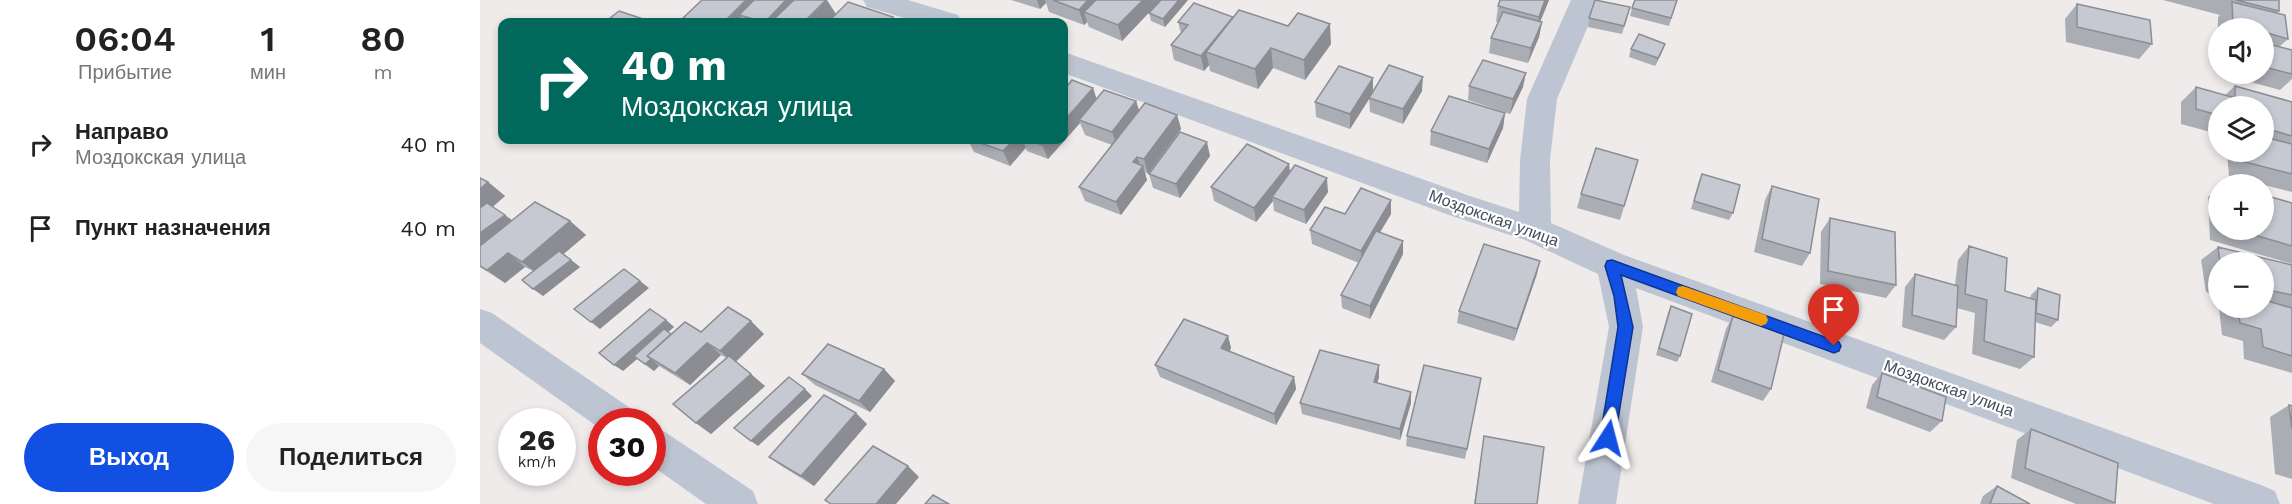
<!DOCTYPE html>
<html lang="ru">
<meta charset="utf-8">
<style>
body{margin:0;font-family:"Work Sans",sans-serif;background:#f6f6f6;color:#222;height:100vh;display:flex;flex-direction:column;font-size:22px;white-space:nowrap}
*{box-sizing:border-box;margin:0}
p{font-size:20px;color:#767676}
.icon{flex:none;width:33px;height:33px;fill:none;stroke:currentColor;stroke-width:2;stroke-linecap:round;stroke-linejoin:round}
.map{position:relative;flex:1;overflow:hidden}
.details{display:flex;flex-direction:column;background:#fff;width:480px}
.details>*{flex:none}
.guide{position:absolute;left:18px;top:18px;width:570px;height:126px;border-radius:12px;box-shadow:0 3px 9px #0003;background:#00695c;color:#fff;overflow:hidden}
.controls{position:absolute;left:1728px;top:18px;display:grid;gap:12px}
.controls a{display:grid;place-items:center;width:66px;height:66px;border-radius:50%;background:#fff;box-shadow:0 3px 9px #0003;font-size:30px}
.speed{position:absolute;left:18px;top:408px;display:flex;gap:12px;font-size:30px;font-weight:700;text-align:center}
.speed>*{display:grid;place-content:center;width:78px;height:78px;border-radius:50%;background:#fff;box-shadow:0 3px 9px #0003;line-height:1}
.speed small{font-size:15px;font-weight:400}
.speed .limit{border:9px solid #d22;background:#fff;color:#111}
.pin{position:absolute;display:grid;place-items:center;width:51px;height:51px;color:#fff;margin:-62px -26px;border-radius:50% 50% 50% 0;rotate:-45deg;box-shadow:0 0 6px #0007}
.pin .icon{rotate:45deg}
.me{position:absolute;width:66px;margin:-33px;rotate:9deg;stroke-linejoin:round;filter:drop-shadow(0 0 4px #0008)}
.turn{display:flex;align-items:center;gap:21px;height:126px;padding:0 24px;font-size:27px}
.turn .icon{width:78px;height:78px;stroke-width:2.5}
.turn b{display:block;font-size:42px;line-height:51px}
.eta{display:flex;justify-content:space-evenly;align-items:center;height:102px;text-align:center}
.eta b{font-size:36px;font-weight:600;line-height:42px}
.button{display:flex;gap:12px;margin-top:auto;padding:12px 24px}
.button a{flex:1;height:69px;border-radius:36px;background:#1150e2;color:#fff;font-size:24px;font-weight:600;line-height:69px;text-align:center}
.button a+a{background:#f6f6f6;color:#222}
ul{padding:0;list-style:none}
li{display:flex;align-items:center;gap:18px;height:84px;padding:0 24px}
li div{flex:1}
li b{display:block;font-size:22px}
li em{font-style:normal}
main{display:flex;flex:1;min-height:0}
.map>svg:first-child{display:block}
</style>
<main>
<section class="details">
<div class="eta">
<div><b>06:04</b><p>Прибытие</p></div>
<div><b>1</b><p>мин</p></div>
<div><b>80</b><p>m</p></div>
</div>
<ul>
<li><svg class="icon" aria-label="right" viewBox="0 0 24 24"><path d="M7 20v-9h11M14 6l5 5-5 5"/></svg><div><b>Направо</b><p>Моздокская улица</p></div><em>40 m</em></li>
<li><svg class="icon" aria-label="arrive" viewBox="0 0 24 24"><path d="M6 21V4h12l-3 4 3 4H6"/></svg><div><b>Пункт назначения</b></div><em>40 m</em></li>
</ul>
<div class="button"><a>Выход</a><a>Поделиться</a></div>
</section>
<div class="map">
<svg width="1812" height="504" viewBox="0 0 1812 504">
<rect width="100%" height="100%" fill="#efebeb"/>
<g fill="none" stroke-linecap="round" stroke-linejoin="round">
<g fill="#bec5d2" fill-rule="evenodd">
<polygon points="383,0 428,0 478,15 482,22 438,22 387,7"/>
<polygon points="1091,0 1119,0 1077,99 1070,160 1071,223 1144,255 1781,485 1795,491 1800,504 1734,504 1156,288 1163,327 1136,504 1098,504 1129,327 1118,274 1045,240 969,215 584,73 584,52 987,195 1039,212 1040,160 1047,99"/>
<polygon points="0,309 12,313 153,410 158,422 122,422 122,430 0,343"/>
<polygon points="172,427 185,432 273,491 278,504 226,504 172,466"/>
</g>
</g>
<g fill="#abadb5">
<polygon points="222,0 414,20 424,22 207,22 203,18"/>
<polygon points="531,0 708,0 685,27 671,21 669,13 676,5 642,41 609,27 607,22 604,25 569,12 566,3 560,9"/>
<polygon points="1069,0 1060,22 1062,22 1059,37 1048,63 1009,53 1011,38 1018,22 1016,22 1018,6"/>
<polygon points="1197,0 1189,26 1150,16 1152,8"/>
<polygon points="1683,0 1799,0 1799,11 1797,13 1808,39 1799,47 1812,74 1812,79 1800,90 1741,74 1784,74 1784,28 1738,28 1738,32 1738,17 1740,15"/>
<polygon points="1597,4 1672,44 1659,59 1586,42 1585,19"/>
<polygon points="1150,7 1142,34 1108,27 1109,18"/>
<polygon points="753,17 851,44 825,80 793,68 778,89 730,71 729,65 724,71 694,60 691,45 701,33 698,22"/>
<polygon points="1185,44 1182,52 1175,66 1149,57 1151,49"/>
<polygon points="584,80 586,87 613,88 616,99 656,101 659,111 697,115 701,129 668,174 665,172 667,180 641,215 605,201 599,187 632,145 605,135 600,123 568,159 547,151 546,148 530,166 494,152 488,140 584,140"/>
<polygon points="989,86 1043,87 1030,114 988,100"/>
<polygon points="1755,86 1812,102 1812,192 1749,176 1747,152 1784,152 1784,106 1738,106 1738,134 1701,124 1701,102 1716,87 1745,95"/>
<polygon points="942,91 923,124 890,112 889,98 870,129 836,117 835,102 893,92"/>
<polygon points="1025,113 1023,128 1007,163 950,145 951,131"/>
<polygon points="730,156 700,198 673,188 669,174"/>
<polygon points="1158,160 1140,220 1097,208 1101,194"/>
<polygon points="810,171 848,192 826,224 794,211 793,201 776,222 734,201 731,187"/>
<polygon points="1222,174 1253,213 1249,220 1211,209 1219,181"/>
<polygon points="0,178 8,182 25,196 13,207 32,220 90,221 106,235 83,254 100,267 63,296 53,271 45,267 25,283 0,267"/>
<polygon points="1292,186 1330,253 1322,266 1274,252 1285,200"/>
<polygon points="1738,188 1738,230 1784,230 1812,203 1812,264 1730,240 1728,197"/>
<polygon points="865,214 911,214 900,232 923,254 890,319 862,308 861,295 879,263 832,244 830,230"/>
<polygon points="1350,218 1416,285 1406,298 1340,284 1341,232"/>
<polygon points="1489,246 1525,291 1550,298 1551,295 1558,288 1578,320 1571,327 1555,322 1554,357 1540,369 1492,354 1495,313 1477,308 1476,327 1464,340 1422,327 1425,287 1435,274 1475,285 1478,260"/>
<polygon points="1738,247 1812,265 1812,373 1764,359 1763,341 1742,335 1739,308 1784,308 1784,262 1738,262 1738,295 1726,292 1721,260"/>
<polygon points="1057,274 1034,341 977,323 979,311"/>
<polygon points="1191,306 1200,356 1197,362 1176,355 1188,313"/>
<polygon points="1253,316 1291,389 1283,401 1231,382 1246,329"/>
<polygon points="186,320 194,327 188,332 191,334 221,332 284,334 256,362 285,386 231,434 216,423 246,358 241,355 210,385 179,366 174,371 157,359 143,371"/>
<polygon points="748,336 751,348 750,351 814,377 816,389 796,425 680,377 675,365"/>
<polygon points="899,365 899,377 897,383 931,392 931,403 920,440 822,414 820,403"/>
<polygon points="404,369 415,381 390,412 335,385 322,374"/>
<polygon points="1402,373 1462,421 1450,432 1386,408 1392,385"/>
<polygon points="999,389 985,459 926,446 927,436"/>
<polygon points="1809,405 1812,406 1812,479 1795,474 1790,417"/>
<polygon points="387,424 334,486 303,467 289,457"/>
<polygon points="1551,429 1635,503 1633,504 1596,504 1531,478 1537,440"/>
<polygon points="1004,436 1057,504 994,504"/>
<polygon points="1517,486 1550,504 1500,504 1503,496"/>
</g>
<g fill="#8b8d93">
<polygon points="261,0 278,0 259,15 265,22 244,22"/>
<polygon points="306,0 320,0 309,22 285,22"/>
<polygon points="346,0 347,0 356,14 348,22 324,22"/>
<polygon points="557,0 565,0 566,3 560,9"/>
<polygon points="608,0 627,0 604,12 607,22 604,25 599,10"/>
<polygon points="663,0 681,0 642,41 638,25"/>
<polygon points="699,0 708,0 685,27 683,19"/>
<polygon points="1065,0 1069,0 1056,32 1059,17"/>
<polygon points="413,17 416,22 407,22"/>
<polygon points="753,17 726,52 729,65 724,71 721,56"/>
<polygon points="1062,22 1059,37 1048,63 1051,48"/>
<polygon points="850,24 851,44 825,80 824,60"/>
<polygon points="1185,44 1182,52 1175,66 1178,58"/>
<polygon points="791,48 793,68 778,89 775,69"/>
<polygon points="1046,73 1043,87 1030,114 1033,99"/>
<polygon points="943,77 942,91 923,124 923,109"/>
<polygon points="893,78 893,93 870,129 870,114"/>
<polygon points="613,88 618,103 599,120 600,123 568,159 562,145 567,140 584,140 584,121"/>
<polygon points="656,101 661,116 637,146 632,132"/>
<polygon points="1025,113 1023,128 1007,163 1009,149"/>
<polygon points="697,115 701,129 668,174 664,159"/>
<polygon points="534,140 542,140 546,147 530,166 523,151"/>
<polygon points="727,142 730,156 700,198 696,184"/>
<polygon points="657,157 661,168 663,166 667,180 641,215 636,202 653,162"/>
<polygon points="809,164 811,178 792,197 793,201 776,222 774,208"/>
<polygon points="847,178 848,192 826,224 824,210"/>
<polygon points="8,182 25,196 0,217 0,189"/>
<polygon points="911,200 911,214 881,264 881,251"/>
<polygon points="25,215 34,222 0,248 0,233"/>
<polygon points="90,221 106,235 59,275 42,262"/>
<polygon points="923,241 923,254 890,319 890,306"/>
<polygon points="28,253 45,267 25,283 7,270"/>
<polygon points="91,260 100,267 63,296 53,289"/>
<polygon points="1060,261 1057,274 1034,341 1037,329"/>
<polygon points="160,281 169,288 120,329 111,322"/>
<polygon points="186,320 194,327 143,371 134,365"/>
<polygon points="271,321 284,334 254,363 240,351"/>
<polygon points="748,336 751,348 745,360 741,348"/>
<polygon points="227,343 241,355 210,385 195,373"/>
<polygon points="171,359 179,366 174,371 165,364"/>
<polygon points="899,365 899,377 894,394 894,382"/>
<polygon points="404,369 415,381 390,412 379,401"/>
<polygon points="271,374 285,386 231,434 216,423"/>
<polygon points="814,377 816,389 796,425 794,414"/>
<polygon points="325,389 332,396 278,446 271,441"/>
<polygon points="931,392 931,403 920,440 920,429"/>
<polygon points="376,413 387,424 334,486 321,476"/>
<polygon points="428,466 439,477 416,504 396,504"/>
</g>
<g fill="#c7c9d2" stroke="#8b8d93" stroke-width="1.5">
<polygon points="222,0 266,0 244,22 221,22 203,18"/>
<polygon points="274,0 306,0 285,22 259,15"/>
<polygon points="314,0 346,0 324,22 291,22"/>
<polygon points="573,0 608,0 599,10"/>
<polygon points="616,0 663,0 638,25 604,12"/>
<polygon points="681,0 699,0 683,19 669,13"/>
<polygon points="1020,0 1065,0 1059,17 1018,6"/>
<polygon points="1115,0 1150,7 1144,26 1109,18"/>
<polygon points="1155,0 1197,0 1191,18 1152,8"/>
<polygon points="1756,0 1799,0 1799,11"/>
<polygon points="368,2 413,17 407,22 348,22"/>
<polygon points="1752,2 1805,15 1808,39 1784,32 1784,28 1768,28 1753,25"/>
<polygon points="714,3 753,17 721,56 691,45 708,25 698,22"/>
<polygon points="1597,4 1670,20 1672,44 1597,27"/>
<polygon points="759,10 808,26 818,13 850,24 824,60 791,48 775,69 726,52"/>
<polygon points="139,11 172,22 125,22"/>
<polygon points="1023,12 1062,22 1051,48 1011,38"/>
<polygon points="415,20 424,22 412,22"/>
<polygon points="1159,34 1185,44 1178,58 1151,49"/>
<polygon points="1784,43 1812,50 1812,74 1784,67"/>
<polygon points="1003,60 1046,73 1033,99 989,86"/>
<polygon points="909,65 943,77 923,109 889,98"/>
<polygon points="859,66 893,78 870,114 835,102"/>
<polygon points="592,80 613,88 584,121 584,90"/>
<polygon points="1755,86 1812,102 1812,136 1784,128 1784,106 1738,106 1738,115 1716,109 1716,87 1755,98"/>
<polygon points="624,90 656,101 632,132 599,120"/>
<polygon points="969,96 1025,113 1009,149 951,131"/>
<polygon points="665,103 697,115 664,159 657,157 653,162 663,166 636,202 599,187"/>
<polygon points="700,132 727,142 696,184 669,174"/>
<polygon points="1784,137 1812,144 1812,174 1765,162 1764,152 1784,152"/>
<polygon points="492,140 534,140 523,151"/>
<polygon points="548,140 567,140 562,145"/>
<polygon points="767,144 809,164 774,208 731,187"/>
<polygon points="1116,148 1158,160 1144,206 1101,194"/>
<polygon points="815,165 847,178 824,210 792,197"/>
<polygon points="1222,174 1260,185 1253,213 1214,201"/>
<polygon points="0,178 8,182 0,189"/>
<polygon points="1292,186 1339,199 1330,253 1282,239"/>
<polygon points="881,188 911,200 881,251 830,230 845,207 865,214"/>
<polygon points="1784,195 1812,203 1812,246 1757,230 1784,230"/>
<polygon points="55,202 90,221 42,262 28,253 7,270 0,266 0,246"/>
<polygon points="7,203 25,215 0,233 0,208"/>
<polygon points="1350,218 1415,232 1416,285 1348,271"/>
<polygon points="896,231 923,241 890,306 861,295"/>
<polygon points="1004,244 1060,261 1037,329 979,311"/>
<polygon points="1489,246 1527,258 1525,291 1556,300 1554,357 1504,341 1507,300 1485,294"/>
<polygon points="1738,247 1812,265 1812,295 1784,289 1784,262 1740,262"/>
<polygon points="79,251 91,260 53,289 42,280"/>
<polygon points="144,269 160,281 111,322 94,309"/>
<polygon points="1435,274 1478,286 1476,327 1432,315"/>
<polygon points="1558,288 1580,295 1578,320 1556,313"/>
<polygon points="1784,300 1812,308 1812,356 1783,347 1781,329 1760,323 1758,308 1784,308"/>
<polygon points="1191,306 1212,314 1200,356 1179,348"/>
<polygon points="248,307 271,321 240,351 227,343 195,373 167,356 205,322 221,332"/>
<polygon points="170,309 186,320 134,365 119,353"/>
<polygon points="1253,316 1304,334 1291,389 1238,370"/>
<polygon points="704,319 748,336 741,348 814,377 794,414 675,365"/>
<polygon points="184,329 191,334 167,356 171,359 165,364 154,356"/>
<polygon points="348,344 404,369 379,401 322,374"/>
<polygon points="840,350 899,365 894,382 931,392 920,429 820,403"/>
<polygon points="249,356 271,374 216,423 193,404"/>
<polygon points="944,365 1001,378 987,449 927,436"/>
<polygon points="1402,373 1466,397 1462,421 1397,397"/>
<polygon points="309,377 325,389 271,441 254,428"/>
<polygon points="344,395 376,413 321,476 289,457"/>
<polygon points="1809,405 1812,406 1812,429"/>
<polygon points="1551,429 1638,463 1635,503 1545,468"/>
<polygon points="1004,436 1064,447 1057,504 995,504"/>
<polygon points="393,446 428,466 396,504 351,504 345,500"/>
<polygon points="1517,486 1550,504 1510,504"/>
<polygon points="453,495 469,504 445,504"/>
</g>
<polygon fill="#1150e2" stroke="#0b3493" stroke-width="1.5" points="1132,260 1359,342 1361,346 1359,351 1354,353 1141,275 1153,327 1135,438 1133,443 1128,445 1122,443 1120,438 1138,327 1134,296 1125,266 1127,261"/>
<polygon fill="#f59e0b" points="1203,286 1286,315 1288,320 1286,324 1281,326 1198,296 1196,292 1198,287"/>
<g text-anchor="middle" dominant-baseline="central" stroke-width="4.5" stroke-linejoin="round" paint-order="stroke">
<g font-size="16" fill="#434c59" stroke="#fff">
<text transform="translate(1014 218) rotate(20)">Моздокская улица</text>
<text transform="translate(1469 388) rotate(20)">Моздокская улица</text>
</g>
</g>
</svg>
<div class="controls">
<a><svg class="icon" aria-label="sound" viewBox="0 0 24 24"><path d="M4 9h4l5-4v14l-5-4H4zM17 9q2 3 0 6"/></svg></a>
<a><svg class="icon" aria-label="layers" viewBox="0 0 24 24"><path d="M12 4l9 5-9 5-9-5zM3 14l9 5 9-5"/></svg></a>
<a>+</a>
<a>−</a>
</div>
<div class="speed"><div>26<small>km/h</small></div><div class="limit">30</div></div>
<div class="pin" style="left:1354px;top:346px;background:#d93025"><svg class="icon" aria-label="arrive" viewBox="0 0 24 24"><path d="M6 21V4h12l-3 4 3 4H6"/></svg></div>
<svg class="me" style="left:1128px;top:438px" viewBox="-20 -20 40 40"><path d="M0-17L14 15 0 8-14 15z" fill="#1150e2" stroke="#fff" stroke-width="4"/></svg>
<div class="guide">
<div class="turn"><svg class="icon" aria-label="right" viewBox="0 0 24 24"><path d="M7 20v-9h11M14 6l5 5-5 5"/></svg><div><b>40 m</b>Моздокская улица</div></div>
</div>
</div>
</main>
